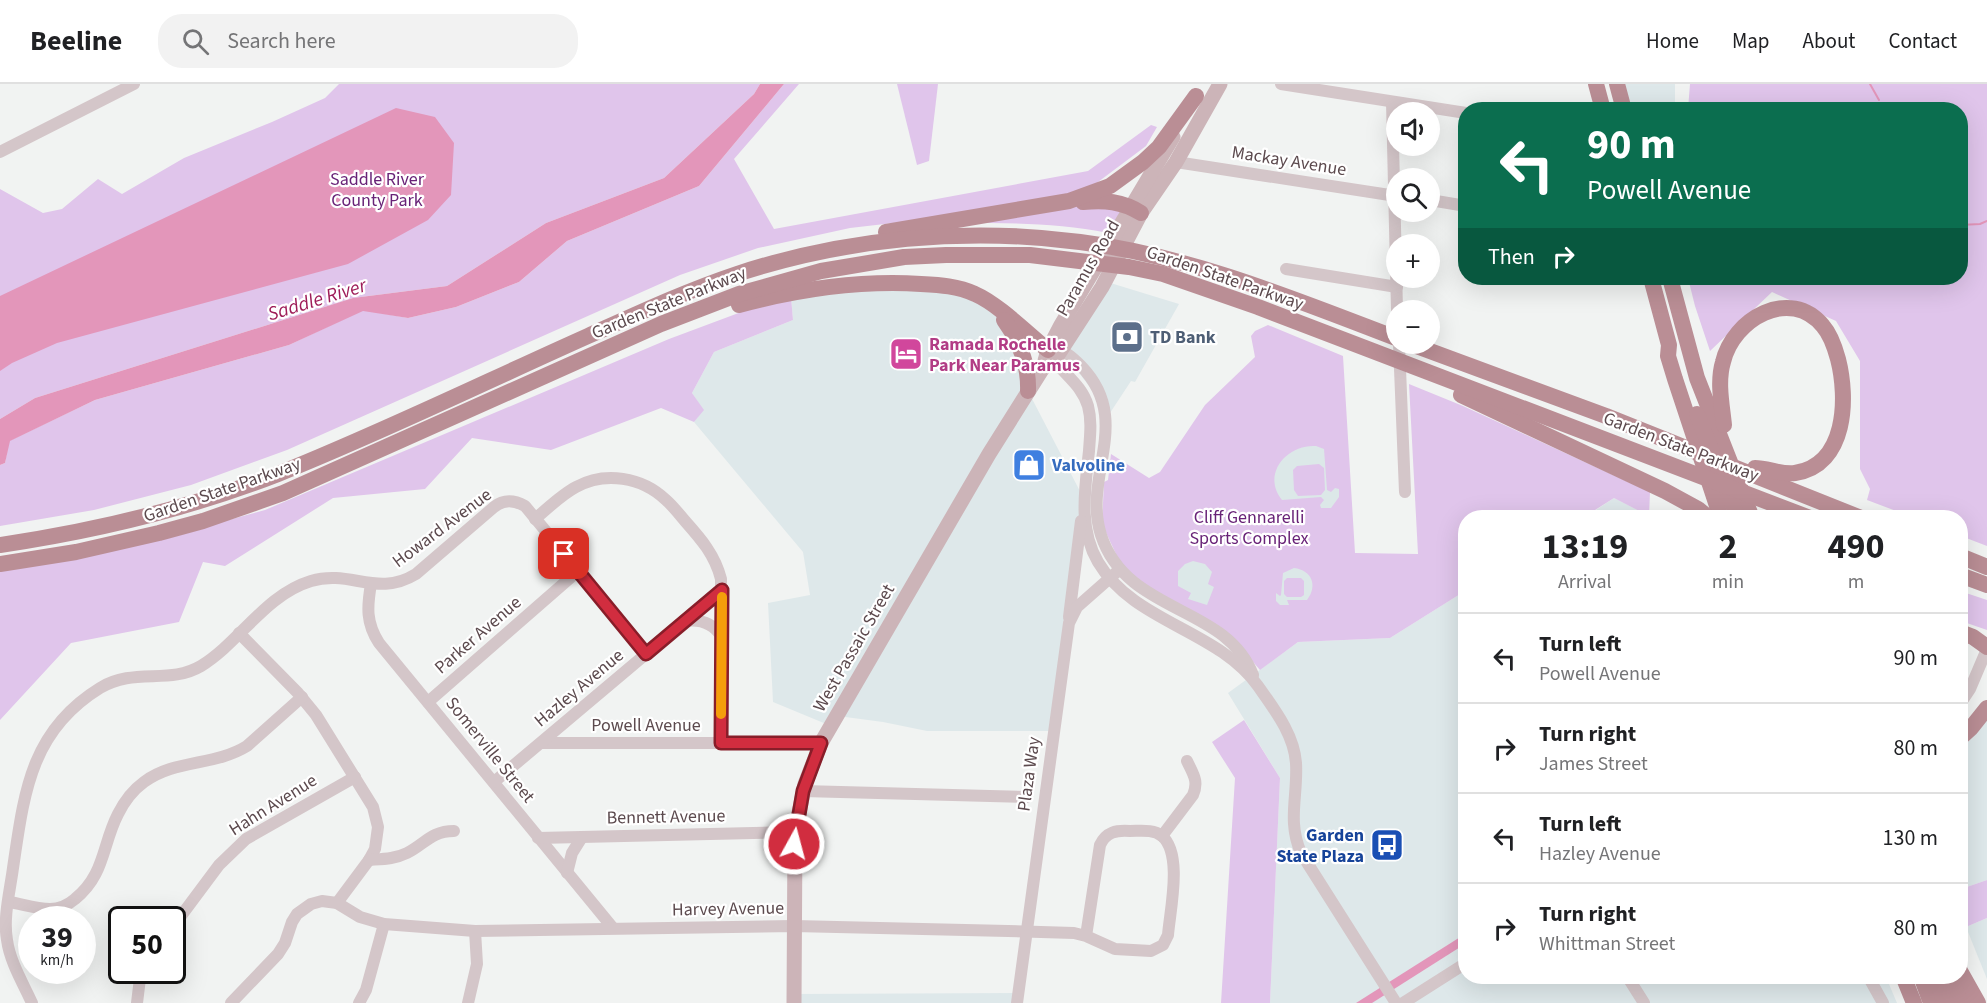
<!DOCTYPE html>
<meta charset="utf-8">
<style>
body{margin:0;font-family:"Source Sans 3",sans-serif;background:#f2f2f2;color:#202124;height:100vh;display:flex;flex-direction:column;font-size:22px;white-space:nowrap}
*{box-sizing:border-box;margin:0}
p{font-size:20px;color:#757577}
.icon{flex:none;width:33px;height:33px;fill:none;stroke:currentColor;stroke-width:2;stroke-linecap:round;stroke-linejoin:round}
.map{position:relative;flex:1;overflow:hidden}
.side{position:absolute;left:1458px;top:426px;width:510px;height:474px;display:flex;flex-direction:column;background:#fff;border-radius:24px;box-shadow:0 6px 24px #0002}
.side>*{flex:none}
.banner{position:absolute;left:1458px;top:18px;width:510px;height:183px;border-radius:24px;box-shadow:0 6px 24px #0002;background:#0b6e4f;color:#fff;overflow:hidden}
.controls{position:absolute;left:1386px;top:18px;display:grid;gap:12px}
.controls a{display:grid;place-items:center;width:54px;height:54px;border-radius:50%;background:#fff;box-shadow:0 6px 24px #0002;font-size:30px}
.speed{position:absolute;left:18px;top:822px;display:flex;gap:12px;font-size:30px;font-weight:700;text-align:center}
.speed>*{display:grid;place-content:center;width:78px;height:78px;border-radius:50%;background:#fff;box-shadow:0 6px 24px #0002;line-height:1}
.speed small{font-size:15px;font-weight:400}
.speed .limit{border:3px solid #111;border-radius:9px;background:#fff;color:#111}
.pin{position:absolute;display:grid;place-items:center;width:51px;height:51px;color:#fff;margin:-26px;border-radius:12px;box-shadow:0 3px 9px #0006}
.me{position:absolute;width:66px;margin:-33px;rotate:7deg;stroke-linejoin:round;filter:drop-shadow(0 0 4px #0008)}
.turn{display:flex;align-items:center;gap:21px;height:126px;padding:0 30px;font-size:27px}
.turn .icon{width:78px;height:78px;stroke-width:2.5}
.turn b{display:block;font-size:42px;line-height:51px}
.then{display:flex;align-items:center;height:57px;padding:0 30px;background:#0003;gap:12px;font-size:22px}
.eta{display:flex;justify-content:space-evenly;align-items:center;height:102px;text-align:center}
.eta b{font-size:36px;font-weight:700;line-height:42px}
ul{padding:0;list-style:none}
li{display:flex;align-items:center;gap:18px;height:90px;padding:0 30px;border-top:2px solid #e0e0e0}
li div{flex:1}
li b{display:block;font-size:22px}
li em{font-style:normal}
header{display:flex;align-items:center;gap:36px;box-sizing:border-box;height:84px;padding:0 30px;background:#fff;border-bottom:2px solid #e0e0e0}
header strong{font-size:28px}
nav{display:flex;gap:33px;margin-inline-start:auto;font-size:21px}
.search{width:420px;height:54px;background:#f2f2f2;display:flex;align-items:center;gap:15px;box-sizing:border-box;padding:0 21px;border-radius:24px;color:#757577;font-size:22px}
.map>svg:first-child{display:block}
</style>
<header>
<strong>Beeline</strong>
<div class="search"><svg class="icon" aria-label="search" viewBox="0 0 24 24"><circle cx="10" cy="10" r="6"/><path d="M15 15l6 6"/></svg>Search here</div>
<nav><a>Home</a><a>Map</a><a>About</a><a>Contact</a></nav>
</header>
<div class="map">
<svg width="1987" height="919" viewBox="0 0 1987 919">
<rect width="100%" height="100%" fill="#f1f3f2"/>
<g fill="#dee8ea">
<polygon points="1624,0 1675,0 1675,25 1631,25"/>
<polygon points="1104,197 1179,220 1135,298 1131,297 1106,335 1104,322 1062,266"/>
<polygon points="939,201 992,221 1021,264 1028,307 1084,415 1053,647 927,647 883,638 838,632 831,642 773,618 768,519 810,511 803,468 694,338 703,326 692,309 714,268 793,236 791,213"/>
<polygon points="1614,414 1652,433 1584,434"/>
<polygon points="1465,507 1466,892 1886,893 1897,919 1270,919 1280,694 1228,609 1298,558 1390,554"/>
<polygon points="1987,630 1987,796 1961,805 1960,660"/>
<polygon points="1987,834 1987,895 1966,843"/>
<polygon points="1018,909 1017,919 794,919 794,910"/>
</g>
<g fill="#e0c5eb">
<polygon points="339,0 760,0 754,10 664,94 546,139 447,202 353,214 35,314 0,335 0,105 43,129 62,125 98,95 122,110 184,74 272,38 325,14"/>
<polygon points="784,0 799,0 734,75 774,145 1088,87 1151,41 1157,43 1146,62 1086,107 902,138 850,144 758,164 680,191 287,366 191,401 94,426 0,442 0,381 5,379 9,357 95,316 289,261 363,226 408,234 456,223 519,198 567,157 699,102"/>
<polygon points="897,0 938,0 929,77 917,81"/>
<polygon points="1690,0 1987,0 1987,462 1961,452 1960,434 1912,433 1867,416 1870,405 1860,385 1860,277 1836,237 1772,208 1710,267 1695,222 1688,194 1960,194 1960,26 1688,25"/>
<path d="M 1061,121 L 1122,125 L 1108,149 C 1060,139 1011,139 962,139 Z"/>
<polygon points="791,213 793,236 714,268 692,309 704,326 694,338 661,324 551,366 472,354 425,405 333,414 225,482 203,478 179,538 71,559 0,636 0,482 195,445 265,426 669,255 771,217"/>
<polygon points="1268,241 1343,272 1355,469 1418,470 1409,300 1463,322 1650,408 1649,432 1614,414 1584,433 1466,434 1465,507 1390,554 1298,558 1260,586 1229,550 1145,504 1123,485 1102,440 1104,398 1108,396 1111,370 1149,394 1160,388 1205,321 1255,273 1251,252 1255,247"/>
<polygon points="1960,507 1987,516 1987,546 1961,537"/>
<polygon points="1244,636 1280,694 1270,919 1221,919 1235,694 1212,658"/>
<polygon points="1987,796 1987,834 1966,843 1961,828 1961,805"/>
</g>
<g fill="#dce8e8" fill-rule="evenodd">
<path d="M 1316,362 L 1324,365 L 1327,406 L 1331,408 L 1335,404 L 1339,405 L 1339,413 L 1331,424 L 1321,424 L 1320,421 L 1324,416 L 1321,413 L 1282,416 C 1261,390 1287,360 1316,362 ZM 1319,380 L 1324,384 L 1325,406 L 1321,411 L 1298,412 L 1294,406 L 1293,386 L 1297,382 Z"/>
<polygon points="1193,477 1205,480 1212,488 1208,500 1214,503 1207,521 1188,515 1191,509 1178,502 1178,487 1185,480"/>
<path d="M 1294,484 C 1312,486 1318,502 1307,516 L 1287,516 L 1289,521 L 1280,521 L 1276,517 L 1276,509 L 1280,512 L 1281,511 L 1283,489 ZM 1287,494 L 1301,494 L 1304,497 L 1304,511 L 1301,513 L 1287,513 L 1284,510 L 1284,497 Z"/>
</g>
<g fill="#e396ba">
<polygon points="760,0 784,0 699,102 567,157 519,198 456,223 408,234 363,227 289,261 95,316 10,357 5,379 0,381 0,335 35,314 353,214 447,202 546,139 664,94 754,10"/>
<polygon points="396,24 435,33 454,59 451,111 428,136 348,180 57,259 12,279 0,287 0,212"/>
<polygon points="1465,850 1465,860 1372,919 1356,919"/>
</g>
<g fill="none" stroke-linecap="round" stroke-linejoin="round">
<g stroke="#e396ba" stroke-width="2">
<polyline points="1870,0 1879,16"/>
<polyline points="1881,20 1884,26"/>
<polyline points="1960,141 1980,140 1987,137"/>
</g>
<g stroke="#d4c6c9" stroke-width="12">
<polyline points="1281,0 1466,29"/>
<polyline points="1392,18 1397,226"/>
<polyline points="0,68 134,0"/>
<polyline points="1176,78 1396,112"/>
<polyline points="1430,116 1466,122"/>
<polyline points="1286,185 1397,203"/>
<polyline points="1399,260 1405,408"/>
<path d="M 1055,266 C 1065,266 1074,275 1081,282 C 1134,337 1082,391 1101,451 C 1127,531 1226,520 1253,591"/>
<path d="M 1051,271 C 1062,290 1081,299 1088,322 C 1092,337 1090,352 1089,367 C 1085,405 1078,444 1098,478 C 1134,539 1217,545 1258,602 C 1274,625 1294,650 1296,679 C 1298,712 1287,737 1301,769 L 1396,919"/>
<path d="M 535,435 C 548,424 561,411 576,403 C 605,387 642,393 666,416 C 673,422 679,430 685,437 C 701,455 715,471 721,495 L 721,659"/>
<path d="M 371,500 C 367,523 366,539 379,559 L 613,844"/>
<polyline points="1069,533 1081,437"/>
<path d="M 686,537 C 701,535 713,539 722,553"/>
<polyline points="239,549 298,609 316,631 373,723 378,743 375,765 369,776 337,819"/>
<polyline points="428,618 578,487"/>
<polyline points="1960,620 1970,605 1987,565"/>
<polyline points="542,659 821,659"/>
<polyline points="494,698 722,506"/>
<polyline points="803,707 1027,713"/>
<path d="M 1162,752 L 1193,711 C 1199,697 1193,690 1187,677"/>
<polyline points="538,754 795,748"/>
<path d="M 369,776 C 382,775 395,775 407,769 C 425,760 431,747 454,747"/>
<polyline points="567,789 572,769 582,753"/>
<path d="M 9,818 C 22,820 36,825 50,825 C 59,825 68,821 75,815 C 105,791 102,761 118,730 C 124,718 133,706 144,698 C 175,675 215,682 247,662 L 302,613"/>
<polyline points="172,844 219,781 246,755 355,693"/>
<polyline points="1627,892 1644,919"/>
<polyline points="1868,892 1883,919"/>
<path d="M 32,919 C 23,899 10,878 7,856 C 3,833 10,807 13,784 C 24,710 30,647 100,604 C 134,583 169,601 201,582 C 240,558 265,511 311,497 C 351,485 377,514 416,490 L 494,423 C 504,415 514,416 525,422 L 647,570"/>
<polyline points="137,919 141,886"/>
<path d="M 231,919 L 278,870 L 285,859 L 292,838 L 297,830 L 311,820 L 322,817 L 337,819 L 360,833 L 384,840 L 475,847 L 794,842 L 1008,847 L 1074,849 L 1086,852 L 1115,865 L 1151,867 L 1163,861 L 1168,851 C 1170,826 1183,770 1162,752 C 1153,745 1141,747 1130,747 C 1116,746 1106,748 1100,761 L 1086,852"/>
<polyline points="359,919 366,906 384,840"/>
<polyline points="468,919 477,880 475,847"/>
<polyline points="1017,919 1069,539 1077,523 1119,486"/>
<polyline points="1403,919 1466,879"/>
</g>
<g stroke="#ccb4b8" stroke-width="15">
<polyline points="1043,284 1054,277 1102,203 1141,129 1176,78 1220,0"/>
<polyline points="794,919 795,748 805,700 821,659 989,370 1043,284 1048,266 1061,241 1173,53"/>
</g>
<g stroke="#ba8e95" stroke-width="16">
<polyline points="1596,0 1603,26"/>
<polyline points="1617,0 1624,26"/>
<path d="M 1083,118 C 1104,116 1122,117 1141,129"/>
<polyline points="886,148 1069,117 1110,102 1143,78 1159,63 1196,12"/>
<polyline points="1651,194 1669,261 1668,272 1675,295 1721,434"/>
<polyline points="1670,194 1697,294 1752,434"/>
<path d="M 739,221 C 799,205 859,196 921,200 C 940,201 958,202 975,210 C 998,220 1027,249 1048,266"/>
<path d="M 1004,236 C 1020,258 1029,280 1028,307"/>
<polyline points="1411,260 1606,332 1861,434"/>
<polyline points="1461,311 1665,407 1698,425 1709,434"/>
<polyline points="1697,330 1738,434"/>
<path d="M 1724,341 C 1722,321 1717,298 1723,278 C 1733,235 1790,202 1823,242 C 1831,251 1835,264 1838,275 C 1848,314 1847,381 1795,389 C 1781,391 1768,384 1755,384"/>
<path d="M 0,461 C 95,447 188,425 278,390 C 383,348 485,298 588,252 C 637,230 686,207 737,190 C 846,154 967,143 1080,158 C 1190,172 1294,215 1396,254"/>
<polyline points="1960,472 1987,483"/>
<polyline points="0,480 76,468 159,449 203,437 283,409 661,240 739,210 821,187 904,173 946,171 1030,171 1129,183 1163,190 1258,223 1810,434"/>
<polyline points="1960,491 1987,501"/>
<polyline points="1960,548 1973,553 1987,563"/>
<polyline points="1960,654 1971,644 1987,624"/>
<polyline points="1960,887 1978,919"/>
<polyline points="1903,892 1914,919"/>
<polyline points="1921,892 1931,919"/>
<polyline points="1935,892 1945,919"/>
<polyline points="1950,892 1961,919"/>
</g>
</g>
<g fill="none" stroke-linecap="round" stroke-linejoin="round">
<g stroke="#881d29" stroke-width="15">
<polyline id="route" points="564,470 646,570 722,506 721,659 821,659 803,707 794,760"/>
</g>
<use href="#route" stroke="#d12d3f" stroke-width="10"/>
<polyline stroke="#f59e0b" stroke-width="10" points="721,630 722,513"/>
</g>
<defs>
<g id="bank-square" transform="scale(1.725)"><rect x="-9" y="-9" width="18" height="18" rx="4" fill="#5c6f8a" stroke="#fff"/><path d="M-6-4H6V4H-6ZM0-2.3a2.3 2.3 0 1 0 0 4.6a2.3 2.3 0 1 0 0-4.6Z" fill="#fff"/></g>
<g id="hotel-square" transform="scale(1.725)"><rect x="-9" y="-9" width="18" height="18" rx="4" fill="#d1479c" stroke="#fff"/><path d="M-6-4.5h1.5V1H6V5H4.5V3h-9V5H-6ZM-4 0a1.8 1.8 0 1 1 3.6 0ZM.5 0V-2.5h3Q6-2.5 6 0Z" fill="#fff"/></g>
<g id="shop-square" transform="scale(1.725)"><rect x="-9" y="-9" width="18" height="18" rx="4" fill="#3f7fe0" stroke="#fff"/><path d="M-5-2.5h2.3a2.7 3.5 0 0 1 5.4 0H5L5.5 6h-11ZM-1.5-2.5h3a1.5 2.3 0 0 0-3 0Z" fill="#fff"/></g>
<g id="bus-square" transform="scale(1.725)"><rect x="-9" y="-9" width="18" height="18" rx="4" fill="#1a4fb4" stroke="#fff"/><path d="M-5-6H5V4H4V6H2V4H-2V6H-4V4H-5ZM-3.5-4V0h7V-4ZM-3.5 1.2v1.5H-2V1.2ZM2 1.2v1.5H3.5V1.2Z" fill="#fff"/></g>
</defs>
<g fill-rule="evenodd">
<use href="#bank-square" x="1127" y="253"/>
<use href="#hotel-square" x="906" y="270"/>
<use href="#shop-square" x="1029" y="381"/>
<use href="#bus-square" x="1387" y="761"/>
</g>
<g text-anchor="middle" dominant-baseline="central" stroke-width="4.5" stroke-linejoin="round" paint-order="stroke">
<g font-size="18" fill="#5c4a4e" stroke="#fff">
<text transform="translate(1289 77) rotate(9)">Mackay Avenue</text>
<text transform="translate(1088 184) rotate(-60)">Paramus Road</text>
<text transform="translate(1225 194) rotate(19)">Garden State Parkway</text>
<text transform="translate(669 219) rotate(-22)">Garden State Parkway</text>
<text transform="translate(1681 363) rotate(21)">Garden State Parkway</text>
<text transform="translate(222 406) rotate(-19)">Garden State Parkway</text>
<text transform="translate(442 444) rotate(-37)">Howard Avenue</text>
<text transform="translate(478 551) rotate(-41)">Parker Avenue</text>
<text transform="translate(854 564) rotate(-60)">West Passaic Street</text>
<text transform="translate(579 604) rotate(-40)">Hazley Avenue</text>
<text x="646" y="641">Powell Avenue</text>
<text transform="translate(490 666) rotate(51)">Somerville Street</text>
<text transform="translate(1029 690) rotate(-82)">Plaza Way</text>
<text transform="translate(273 721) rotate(-32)">Hahn Avenue</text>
<text transform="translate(666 733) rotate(-1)">Bennett Avenue</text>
<text transform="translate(728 825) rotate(-1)">Harvey Avenue</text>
</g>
<g font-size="18" fill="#682277" stroke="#fff">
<text x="377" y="95">Saddle River<tspan x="377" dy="21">County Park</tspan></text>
<text x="1249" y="433">Cliff Gennarelli<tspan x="1249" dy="21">Sports Complex</tspan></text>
</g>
<g font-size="18" font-weight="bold" fill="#4e5e75" stroke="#fff" text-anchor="start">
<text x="1150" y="253">TD Bank</text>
</g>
<g font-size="18" font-weight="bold" fill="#b23c85" stroke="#fff" text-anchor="start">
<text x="929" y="260">Ramada Rochelle<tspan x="929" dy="21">Park Near Paramus</tspan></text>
</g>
<g font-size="18" font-weight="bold" fill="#366cbe" stroke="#fff" text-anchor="start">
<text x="1052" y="381">Valvoline</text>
</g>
<g font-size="18" font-weight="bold" fill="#164399" stroke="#fff" text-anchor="end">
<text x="1364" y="751">Garden<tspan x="1364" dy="21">State Plaza</tspan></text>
</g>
<g font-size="20" font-style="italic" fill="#9e1c58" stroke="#fff">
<text transform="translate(317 216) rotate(-17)">Saddle River</text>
</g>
</g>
</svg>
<div class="controls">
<a><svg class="icon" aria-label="sound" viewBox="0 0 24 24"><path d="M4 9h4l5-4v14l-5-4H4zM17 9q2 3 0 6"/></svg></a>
<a><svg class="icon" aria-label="search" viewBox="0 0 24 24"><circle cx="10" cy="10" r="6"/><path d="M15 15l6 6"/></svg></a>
<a>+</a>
<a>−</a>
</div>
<div class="speed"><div>39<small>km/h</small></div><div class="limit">50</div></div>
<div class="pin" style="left:564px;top:470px;background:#d93025"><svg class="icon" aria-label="arrive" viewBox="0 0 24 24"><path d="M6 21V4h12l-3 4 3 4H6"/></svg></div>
<svg class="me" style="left:794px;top:760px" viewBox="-20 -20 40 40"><circle r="17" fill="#d12d3f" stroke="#fff" stroke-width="3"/><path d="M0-11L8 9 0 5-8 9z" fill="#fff"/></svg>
<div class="banner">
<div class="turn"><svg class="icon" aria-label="left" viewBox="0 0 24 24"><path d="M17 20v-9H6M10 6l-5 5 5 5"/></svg><div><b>90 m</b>Powell Avenue</div></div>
<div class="then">Then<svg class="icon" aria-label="right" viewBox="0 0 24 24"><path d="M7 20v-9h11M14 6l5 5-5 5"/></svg></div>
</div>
<section class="side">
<div class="eta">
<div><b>13:19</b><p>Arrival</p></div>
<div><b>2</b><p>min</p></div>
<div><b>490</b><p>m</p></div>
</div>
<ul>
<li><svg class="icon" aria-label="left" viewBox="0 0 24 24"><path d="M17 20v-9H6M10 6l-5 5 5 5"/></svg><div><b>Turn left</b><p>Powell Avenue</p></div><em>90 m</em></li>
<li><svg class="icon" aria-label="right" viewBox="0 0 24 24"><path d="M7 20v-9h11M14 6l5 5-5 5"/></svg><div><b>Turn right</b><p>James Street</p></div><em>80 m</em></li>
<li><svg class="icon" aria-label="left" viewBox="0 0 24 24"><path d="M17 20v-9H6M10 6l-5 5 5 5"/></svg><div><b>Turn left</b><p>Hazley Avenue</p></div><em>130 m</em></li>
<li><svg class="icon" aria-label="right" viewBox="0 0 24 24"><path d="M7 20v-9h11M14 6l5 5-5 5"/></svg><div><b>Turn right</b><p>Whittman Street</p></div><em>80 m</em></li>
</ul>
</section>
</div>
